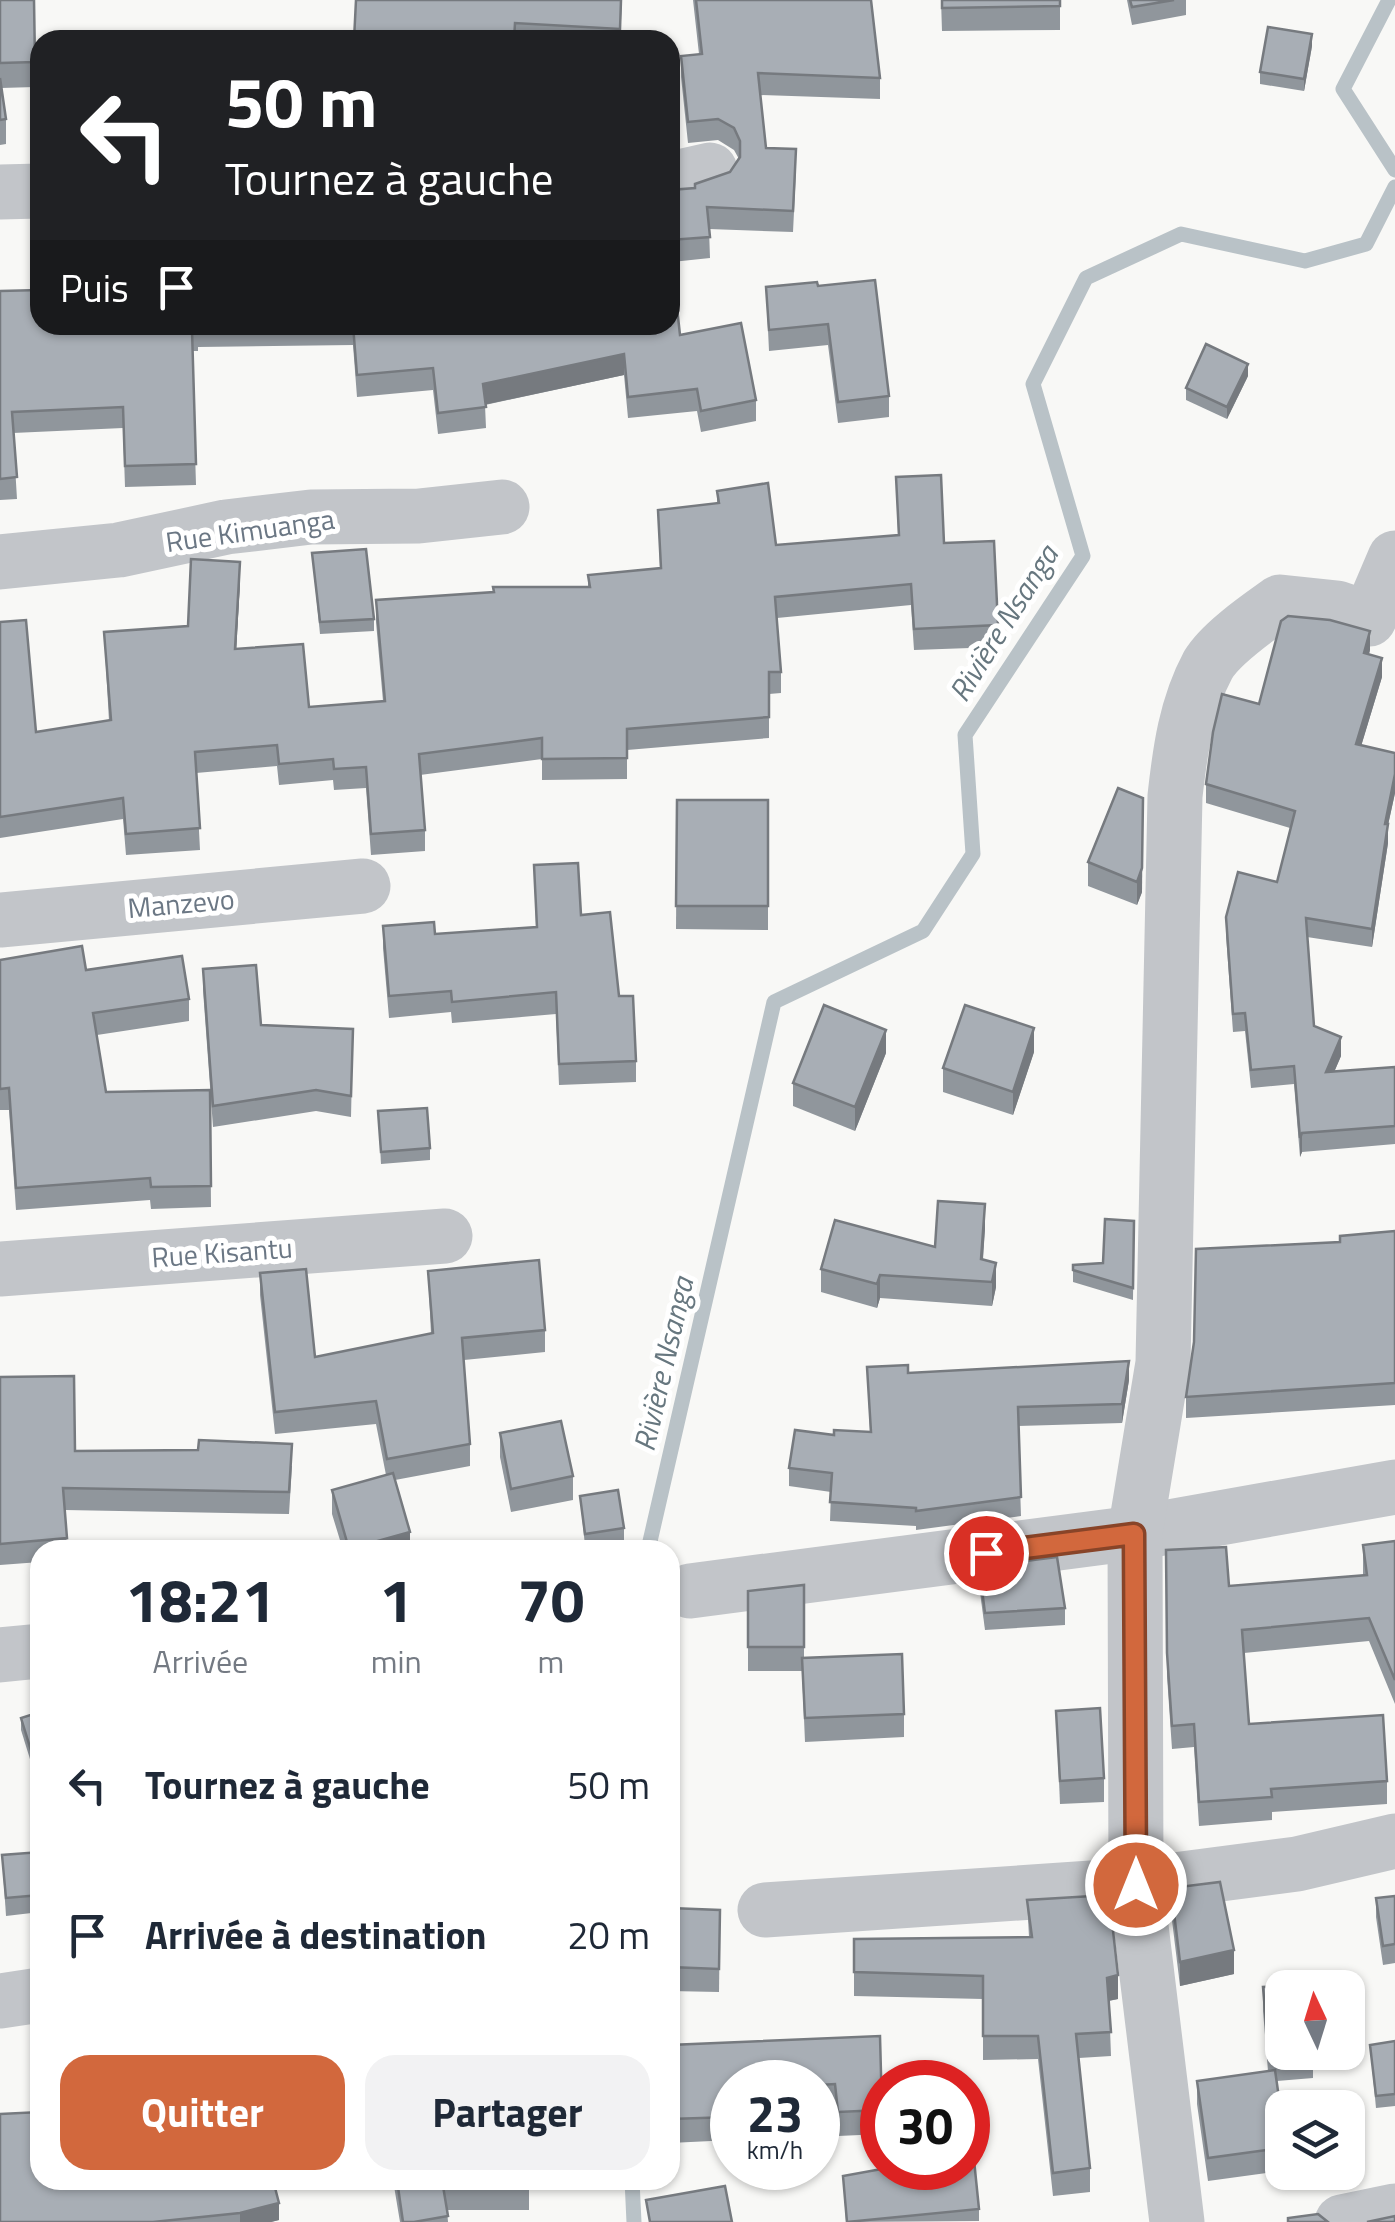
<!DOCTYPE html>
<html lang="fr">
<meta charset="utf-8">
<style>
body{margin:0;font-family:"Titillium Web",sans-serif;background:#f2f2f3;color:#1f2937;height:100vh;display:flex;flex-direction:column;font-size:38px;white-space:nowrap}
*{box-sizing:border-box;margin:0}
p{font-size:32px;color:#747a83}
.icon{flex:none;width:55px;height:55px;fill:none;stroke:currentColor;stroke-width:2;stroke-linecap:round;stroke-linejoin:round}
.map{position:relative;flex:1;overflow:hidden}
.sheet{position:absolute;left:30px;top:1540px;width:650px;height:650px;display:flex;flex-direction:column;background:#fff;border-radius:30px;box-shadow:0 2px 8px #0004}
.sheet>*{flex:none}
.guide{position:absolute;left:30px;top:30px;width:650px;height:305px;border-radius:30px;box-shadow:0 2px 8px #0004;background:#202124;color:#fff;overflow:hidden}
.needle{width:65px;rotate:356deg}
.tools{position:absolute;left:1265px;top:1970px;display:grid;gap:20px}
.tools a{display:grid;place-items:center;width:100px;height:100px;border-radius:20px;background:#fff;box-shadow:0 2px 8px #0004;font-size:50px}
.speed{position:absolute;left:710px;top:2060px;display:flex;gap:20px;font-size:50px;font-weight:700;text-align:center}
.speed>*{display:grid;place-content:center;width:130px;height:130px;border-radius:50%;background:#fff;box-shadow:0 2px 8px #0004;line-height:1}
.speed small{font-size:25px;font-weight:400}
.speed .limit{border:15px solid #d22;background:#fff;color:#111}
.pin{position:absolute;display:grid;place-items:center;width:85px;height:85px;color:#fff;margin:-42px;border:5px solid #fff;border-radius:50%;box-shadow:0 2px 10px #0007}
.me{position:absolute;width:110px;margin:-55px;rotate:0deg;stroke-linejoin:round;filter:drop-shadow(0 0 8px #0008)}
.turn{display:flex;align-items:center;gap:35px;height:210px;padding:0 30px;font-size:45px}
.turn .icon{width:130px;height:130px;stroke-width:2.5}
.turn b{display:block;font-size:70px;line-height:85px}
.then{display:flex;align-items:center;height:95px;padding:0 30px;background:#0003;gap:20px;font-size:38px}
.eta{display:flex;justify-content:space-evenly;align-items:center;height:170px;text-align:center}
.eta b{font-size:60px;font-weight:700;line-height:70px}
.action{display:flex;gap:20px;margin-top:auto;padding:20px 30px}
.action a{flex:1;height:115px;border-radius:30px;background:#d2683d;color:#fff;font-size:40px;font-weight:700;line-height:115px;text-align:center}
.action a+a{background:#f2f2f3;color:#1f2937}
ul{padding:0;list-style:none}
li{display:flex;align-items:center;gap:30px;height:150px;padding:0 30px}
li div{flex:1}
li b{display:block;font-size:38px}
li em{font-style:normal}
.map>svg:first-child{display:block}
</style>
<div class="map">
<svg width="1395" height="2222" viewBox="0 0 1395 2222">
<rect width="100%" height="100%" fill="#f8f8f6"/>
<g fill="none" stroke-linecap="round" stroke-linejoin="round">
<g stroke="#b9c2c7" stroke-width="15">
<polyline points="1389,0 1343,89 1395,170"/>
<polyline points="648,1550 774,1002 923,931 973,854 965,735 1083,556 1033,384 1086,278 1181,234 1305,261 1366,244 1395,187"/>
<polyline points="632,2180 634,2222"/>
</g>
<g stroke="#c2c5c9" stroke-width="55">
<polyline points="670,179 710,170"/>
<polyline points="0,192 40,191"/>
<polyline points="0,562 119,550 226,527 311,517 419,516 502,507"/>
<polyline points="0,920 363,886"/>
<polyline points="0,1269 445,1236"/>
<polyline points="690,1591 1135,1533 1395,1487"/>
<polyline points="0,1655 40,1651"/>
<polyline points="765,1910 1136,1885 1297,1864 1395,1841"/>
<polyline points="0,2001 40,1995"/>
<path d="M 1177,2222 L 1136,1885 L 1135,1533 L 1163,1363 L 1175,796 C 1180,751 1186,706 1208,665 C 1221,643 1259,617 1280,602 L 1337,608 L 1369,619 L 1395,558"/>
<polyline points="1342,2222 1395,2211"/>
</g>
</g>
<g fill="#90969c">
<polygon points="0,0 34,0 35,87 1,88 6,119 6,144 0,145"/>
<polygon points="356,0 622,0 620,40 354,40"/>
<polygon points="693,0 871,0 880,78 880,99 760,95 766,148 796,171 793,232 709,229 710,258 672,262 680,335 756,400 756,421 701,432 697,411 628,418 624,375 485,405 486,428 438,434 433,390 357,397 353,345 198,347 198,351 192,351 196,485 125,487 123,428 13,433 17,499 0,500 0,291 40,325 670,325 670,190 695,188 730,172 739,159 734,150 718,140 688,143 681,77 681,56 699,54"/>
<polygon points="941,0 1060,0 1060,30 942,31"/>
<polygon points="1127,0 1186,0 1186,15 1132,25"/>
<polygon points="1312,46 1304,91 1260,84 1260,72"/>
<polygon points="818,286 889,396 889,417 838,423 828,345 769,351 766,287"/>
<polygon points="1248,376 1227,419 1186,400 1186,388"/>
<polygon points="896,477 944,543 998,625 998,647 914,650 911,605 777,618 781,672 781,693 769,694 769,738 627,750 627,779 542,780 542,759 420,775 425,830 425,851 371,855 366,788 334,790 333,780 279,785 277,766 196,773 200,850 126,855 123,819 0,838 0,622 36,732 109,721 104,632 188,626 240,583 236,649 309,707 383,701 376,622 376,600 588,587 588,575 660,568 658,510 717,504 717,491 776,545 898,535"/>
<polygon points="312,553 374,619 374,631 320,634"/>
<polygon points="1370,650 1369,654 1382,677 1361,746 1395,753 1395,793 1388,825 1388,843 1372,947 1307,937 1314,1026 1341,1056 1334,1072 1395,1067 1395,1144 1302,1152 1300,1157 1294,1084 1251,1088 1245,1031 1233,1032 1226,935 1226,917 1277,882 1290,828 1206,803 1206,784 1259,704"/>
<polygon points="1118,788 1142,892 1137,905 1088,886 1088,862"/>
<polygon points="677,800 768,800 768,930 676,929"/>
<polygon points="534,865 581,915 619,996 636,1061 636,1082 559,1085 556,1014 452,1023 451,1012 389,1018 383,948 383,926 435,934 536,927"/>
<polygon points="0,960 86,970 189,999 189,1021 97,1035 106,1092 210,1090 211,1207 151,1209 150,1200 16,1210 9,1110 0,1110"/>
<polygon points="203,969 261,1025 353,1029 351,1117 316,1111 213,1127 203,990"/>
<polygon points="1034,1052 1013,1115 943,1092 943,1068"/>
<polygon points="886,1053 855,1131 793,1106 793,1083"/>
<polygon points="378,1111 430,1148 430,1160 381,1164"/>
<polygon points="1134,1221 1133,1300 1073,1282 1073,1265 1103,1263"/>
<polygon points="985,1228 983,1260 996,1287 992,1306 880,1298 877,1308 821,1292 821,1269 935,1247"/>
<polygon points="1395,1231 1395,1405 1186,1418 1186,1397 1340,1242"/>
<polygon points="428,1271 545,1330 545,1352 464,1360 470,1444 470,1466 395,1480 410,1550 343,1550 332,1514 332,1490 386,1475 376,1424 275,1434 260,1295 260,1273 315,1357 431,1334"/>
<polygon points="867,1367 908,1373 1129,1380 1122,1423 1018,1426 1021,1516 916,1530 916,1526 830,1521 831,1492 789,1486 789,1468 834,1435 870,1432"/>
<polygon points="0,1377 75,1451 292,1466 289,1514 65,1510 67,1550 40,1550 40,1562 0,1565"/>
<polygon points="500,1433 573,1476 573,1500 511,1512 500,1457"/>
<polygon points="580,1496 624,1528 624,1540 585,1546"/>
<polygon points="1395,1541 1395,1704 1369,1641 1244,1653 1249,1724 1387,1781 1387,1804 1272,1812 1272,1820 1199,1826 1194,1747 1172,1749 1167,1676 1166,1550 1229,1586 1363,1575 1363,1545"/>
<polygon points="979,1567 1065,1608 1065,1625 985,1630 979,1585"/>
<polygon points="804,1585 804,1658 904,1714 904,1737 805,1742 802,1671 748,1671 748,1591"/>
<polygon points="1056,1711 1104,1778 1104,1802 1060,1804"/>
<polygon points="40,1712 38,1785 21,1730 21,1718"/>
<polygon points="40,1852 40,1912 6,1916 2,1855"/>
<polygon points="1171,1888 1234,1974 1180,1986 1171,1912"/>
<polygon points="1395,1896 1395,1963 1383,1965 1376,1917 1376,1898"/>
<polygon points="1027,1900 1118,1999 1109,2001 1111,2056 1079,2058 1090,2168 1090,2192 1053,2196 1038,2059 983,2060 983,1999 854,1996 854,1939 1029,1937"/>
<polygon points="670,1908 720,1910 719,1992 670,1991"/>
<polygon points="1263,1987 1313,2052 1313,2078 1277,2081 1282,2119 1282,2171 1208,2181 1197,2104 1197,2081 1268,2071 1263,2011"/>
<polygon points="880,2036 882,2134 838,2136 835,2108 818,2109 818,2082 732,2082 732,2140 670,2143 670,2045"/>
<polygon points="1395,2041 1395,2106 1376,2108 1370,2045"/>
<polygon points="843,2176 979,2209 979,2221 846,2222"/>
<polygon points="273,2180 279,2220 271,2222 0,2222"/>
<polygon points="393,2180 529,2180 529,2210 447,2210 448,2222 400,2222"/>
</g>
<g fill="#767a7f">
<polygon points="1312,34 1312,46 1304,91 1304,79"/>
<polygon points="624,354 624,375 483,405 483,384"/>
<polygon points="1248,364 1248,376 1227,419 1227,407"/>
<polygon points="240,562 240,583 235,671 235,649"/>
<polygon points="1370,631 1370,650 1364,671 1364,653"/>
<polygon points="1382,658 1382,677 1356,763 1356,744"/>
<polygon points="1395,774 1395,793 1388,825 1388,843 1372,947 1372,929 1385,824"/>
<polygon points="1143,798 1142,892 1137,905 1137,882"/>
<polygon points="1034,1028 1034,1052 1013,1115 1013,1092"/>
<polygon points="886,1030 886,1053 855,1131 855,1107"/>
<polygon points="1341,1037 1341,1056 1326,1091 1326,1072"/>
<polygon points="1302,1133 1302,1152 1300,1157 1300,1138"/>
<polygon points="985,1204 985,1228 981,1283 981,1259"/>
<polygon points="996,1263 996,1287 992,1306 992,1282"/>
<polygon points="880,1275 880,1298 877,1308 877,1284"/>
<polygon points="1129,1361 1129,1380 1122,1423 1122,1404"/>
<polygon points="410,1532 410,1550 349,1550"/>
<polygon points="1234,1950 1234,1974 1180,1986 1180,1962"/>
<polygon points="1118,1975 1118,1999 1107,2001 1107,1978"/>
<polygon points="279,2203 279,2220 271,2222 240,2222 240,2213"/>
</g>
<g fill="#a8aeb5" stroke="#767a7f" stroke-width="2.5">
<polygon points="0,0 34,0 35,62 0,63"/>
<polygon points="356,0 621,0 620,29 515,23 514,40 354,40"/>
<polygon points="696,0 871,0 880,78 758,73 766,148 796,149 793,211 707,207 710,237 670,240 670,190 695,188 695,184 730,172 740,157 740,141 734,128 718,119 688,122 681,56 702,54"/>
<polygon points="942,0 1060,0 1060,6 942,8"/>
<polygon points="1130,0 1174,0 1132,7"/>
<polygon points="1268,27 1312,34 1304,79 1260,72"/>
<polygon points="205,32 207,40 162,40"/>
<polygon points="0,78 6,119 0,120"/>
<polygon points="670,243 680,335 741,323 756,400 701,411 697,389 628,397 624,354 483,384 486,407 438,413 433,368 357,375 353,325 670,325"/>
<polygon points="875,280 889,396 838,402 828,324 769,330 766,287 817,282 818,286"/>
<polygon points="40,290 40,325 268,325 198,326 198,330 192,330 196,464 125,466 123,407 12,412 17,477 0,479 0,291"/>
<polygon points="1206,344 1248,364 1227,407 1186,388"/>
<polygon points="941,475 944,543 994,541 998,625 914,629 911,584 775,597 781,672 769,672 769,717 627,729 627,758 542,759 542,738 419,754 425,830 371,834 366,767 334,769 333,759 279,764 277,745 195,752 200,828 126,834 123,798 0,817 0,622 26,620 36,732 111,720 104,632 188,626 191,559 240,562 235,649 303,644 309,707 385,701 376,600 494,592 493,587 590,587 588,575 661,568 658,510 719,503 717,491 768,483 776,545 899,535 896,477"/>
<polygon points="366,549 374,619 320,622 312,553"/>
<polygon points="1288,616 1330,620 1370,631 1364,653 1382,658 1356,744 1395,753 1395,774 1385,824 1388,824 1372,929 1306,918 1314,1026 1341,1037 1326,1072 1395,1067 1395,1126 1302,1133 1300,1138 1294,1066 1251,1070 1245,1013 1233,1014 1226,917 1238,872 1277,882 1295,811 1206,784 1213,732 1222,694 1259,704 1281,621"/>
<polygon points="1118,788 1143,798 1142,868 1137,882 1088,862"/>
<polygon points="677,800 768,800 768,906 676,906"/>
<polygon points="578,863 581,915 610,912 619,996 633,996 636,1061 559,1064 556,992 452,1002 451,991 389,996 383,926 434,922 435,934 537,927 534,865"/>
<polygon points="82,946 86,970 182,956 189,999 93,1013 106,1092 210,1090 211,1186 151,1187 150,1178 16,1188 9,1088 0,1089 0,960"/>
<polygon points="256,965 261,1025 353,1029 351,1096 316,1090 213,1106 203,969"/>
<polygon points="824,1005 886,1030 855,1107 793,1083"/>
<polygon points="965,1005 1034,1028 1013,1092 943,1068"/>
<polygon points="427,1108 430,1148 381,1152 378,1111"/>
<polygon points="938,1201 985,1204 981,1259 996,1263 992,1282 880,1275 877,1284 821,1269 835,1220 935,1247"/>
<polygon points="1105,1219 1134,1221 1133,1288 1073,1270 1073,1265 1103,1263"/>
<polygon points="1395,1231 1395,1383 1186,1397 1194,1342 1196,1249 1340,1242 1340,1236"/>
<polygon points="539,1260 545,1330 462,1338 470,1444 387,1459 376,1401 275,1412 260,1273 306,1269 315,1357 433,1333 428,1271"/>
<polygon points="1129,1361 1122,1404 1018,1407 1021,1497 916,1511 916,1508 830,1502 832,1473 789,1468 795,1430 834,1435 834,1430 871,1432 867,1367 908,1365 908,1373"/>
<polygon points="74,1376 75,1451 198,1450 199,1440 292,1444 289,1492 63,1488 67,1538 0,1544 0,1377"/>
<polygon points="561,1421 573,1476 511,1489 500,1433"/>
<polygon points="393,1473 410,1532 349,1549 332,1490"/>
<polygon points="618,1490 624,1528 585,1534 580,1496"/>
<polygon points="1395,1541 1395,1680 1369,1618 1242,1630 1249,1724 1383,1715 1387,1781 1271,1789 1272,1797 1199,1802 1194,1724 1172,1726 1167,1653 1166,1550 1226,1547 1229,1586 1367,1575 1363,1545"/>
<polygon points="1057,1557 1065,1608 985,1613 979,1567"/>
<polygon points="804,1585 804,1647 748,1647 748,1591"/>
<polygon points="902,1654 904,1714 805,1718 802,1658"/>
<polygon points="1100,1708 1104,1778 1060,1781 1056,1711"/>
<polygon points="40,1712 40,1772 38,1773 21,1718"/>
<polygon points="40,1852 40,1895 6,1898 2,1855"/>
<polygon points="1220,1882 1234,1950 1180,1962 1171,1888"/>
<polygon points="1109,1895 1118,1975 1107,1978 1111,2032 1076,2034 1090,2168 1053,2173 1038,2036 983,2036 983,1976 854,1972 854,1939 1032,1937 1027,1900"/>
<polygon points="1395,1896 1395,1944 1383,1946 1376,1898"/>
<polygon points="670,1908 720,1910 719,1969 670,1967"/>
<polygon points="1307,1984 1307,1988 1282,1988 1282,2052 1313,2052 1313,2055 1269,2059 1263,1987"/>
<polygon points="880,2036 882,2110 838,2112 835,2084 818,2085 818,2082 732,2082 732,2117 670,2119 670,2045"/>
<polygon points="1395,2041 1395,2094 1376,2096 1370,2045"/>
<polygon points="1275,2070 1282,2119 1282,2148 1208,2158 1197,2081"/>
<polygon points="40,2112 40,2180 273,2180 279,2203 240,2213 153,2222 0,2222 0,2114"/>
<polygon points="974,2160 979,2209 847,2222 843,2176 887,2168 968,2168 968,2161"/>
<polygon points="397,2180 529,2180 529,2186 443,2186 448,2216 414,2222 403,2222"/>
<polygon points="725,2186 732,2222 650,2222 646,2200"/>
<polygon points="1318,2214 1328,2222 1288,2222 1288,2218"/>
<polygon points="1395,2216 1395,2222 1367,2222"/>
</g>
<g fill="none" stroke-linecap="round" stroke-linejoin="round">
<g stroke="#884428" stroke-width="25">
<polyline id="route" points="986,1553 1134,1534 1136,1885"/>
</g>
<use href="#route" stroke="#d2683d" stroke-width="18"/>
</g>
<g text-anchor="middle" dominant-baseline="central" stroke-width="10" stroke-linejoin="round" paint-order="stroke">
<g font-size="28" fill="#6b7784" stroke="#fff">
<text transform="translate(250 530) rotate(-8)">Rue Kimuanga</text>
<text transform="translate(181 903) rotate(-5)">Manzevo</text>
<text transform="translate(222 1252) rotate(-4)">Rue Kisantu</text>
</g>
<g font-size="30" font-style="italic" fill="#67777f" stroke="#fff">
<text transform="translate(1003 623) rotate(-58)">Rivière Nsanga</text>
<text transform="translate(663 1364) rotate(-77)">Rivière Nsanga</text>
</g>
</g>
</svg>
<div class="tools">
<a><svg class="needle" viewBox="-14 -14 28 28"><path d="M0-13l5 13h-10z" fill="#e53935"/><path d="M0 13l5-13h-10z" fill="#747a83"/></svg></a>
<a><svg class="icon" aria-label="layers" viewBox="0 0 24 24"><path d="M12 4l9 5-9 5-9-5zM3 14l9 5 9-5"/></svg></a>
</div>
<div class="speed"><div>23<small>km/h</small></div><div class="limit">30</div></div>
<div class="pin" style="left:986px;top:1553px;background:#d93025"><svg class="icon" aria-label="arrive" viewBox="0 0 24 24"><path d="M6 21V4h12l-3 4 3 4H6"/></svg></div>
<svg class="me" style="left:1136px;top:1885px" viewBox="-20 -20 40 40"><circle r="17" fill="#d2683d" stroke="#fff" stroke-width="3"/><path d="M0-11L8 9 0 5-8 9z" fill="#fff"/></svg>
<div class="guide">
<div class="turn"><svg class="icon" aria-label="left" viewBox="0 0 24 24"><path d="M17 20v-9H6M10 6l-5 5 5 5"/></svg><div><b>50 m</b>Tournez à gauche</div></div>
<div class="then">Puis<svg class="icon" aria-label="arrive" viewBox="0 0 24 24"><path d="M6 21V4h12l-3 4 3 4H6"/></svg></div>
</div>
<section class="sheet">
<div class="eta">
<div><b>18:21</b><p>Arrivée</p></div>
<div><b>1</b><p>min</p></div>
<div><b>70</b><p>m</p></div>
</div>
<ul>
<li><svg class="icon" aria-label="left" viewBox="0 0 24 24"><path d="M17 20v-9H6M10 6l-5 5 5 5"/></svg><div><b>Tournez à gauche</b></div><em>50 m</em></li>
<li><svg class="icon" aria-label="arrive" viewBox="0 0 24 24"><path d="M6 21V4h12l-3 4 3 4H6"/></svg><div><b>Arrivée à destination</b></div><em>20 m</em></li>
</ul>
<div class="action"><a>Quitter</a><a>Partager</a></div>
</section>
</div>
